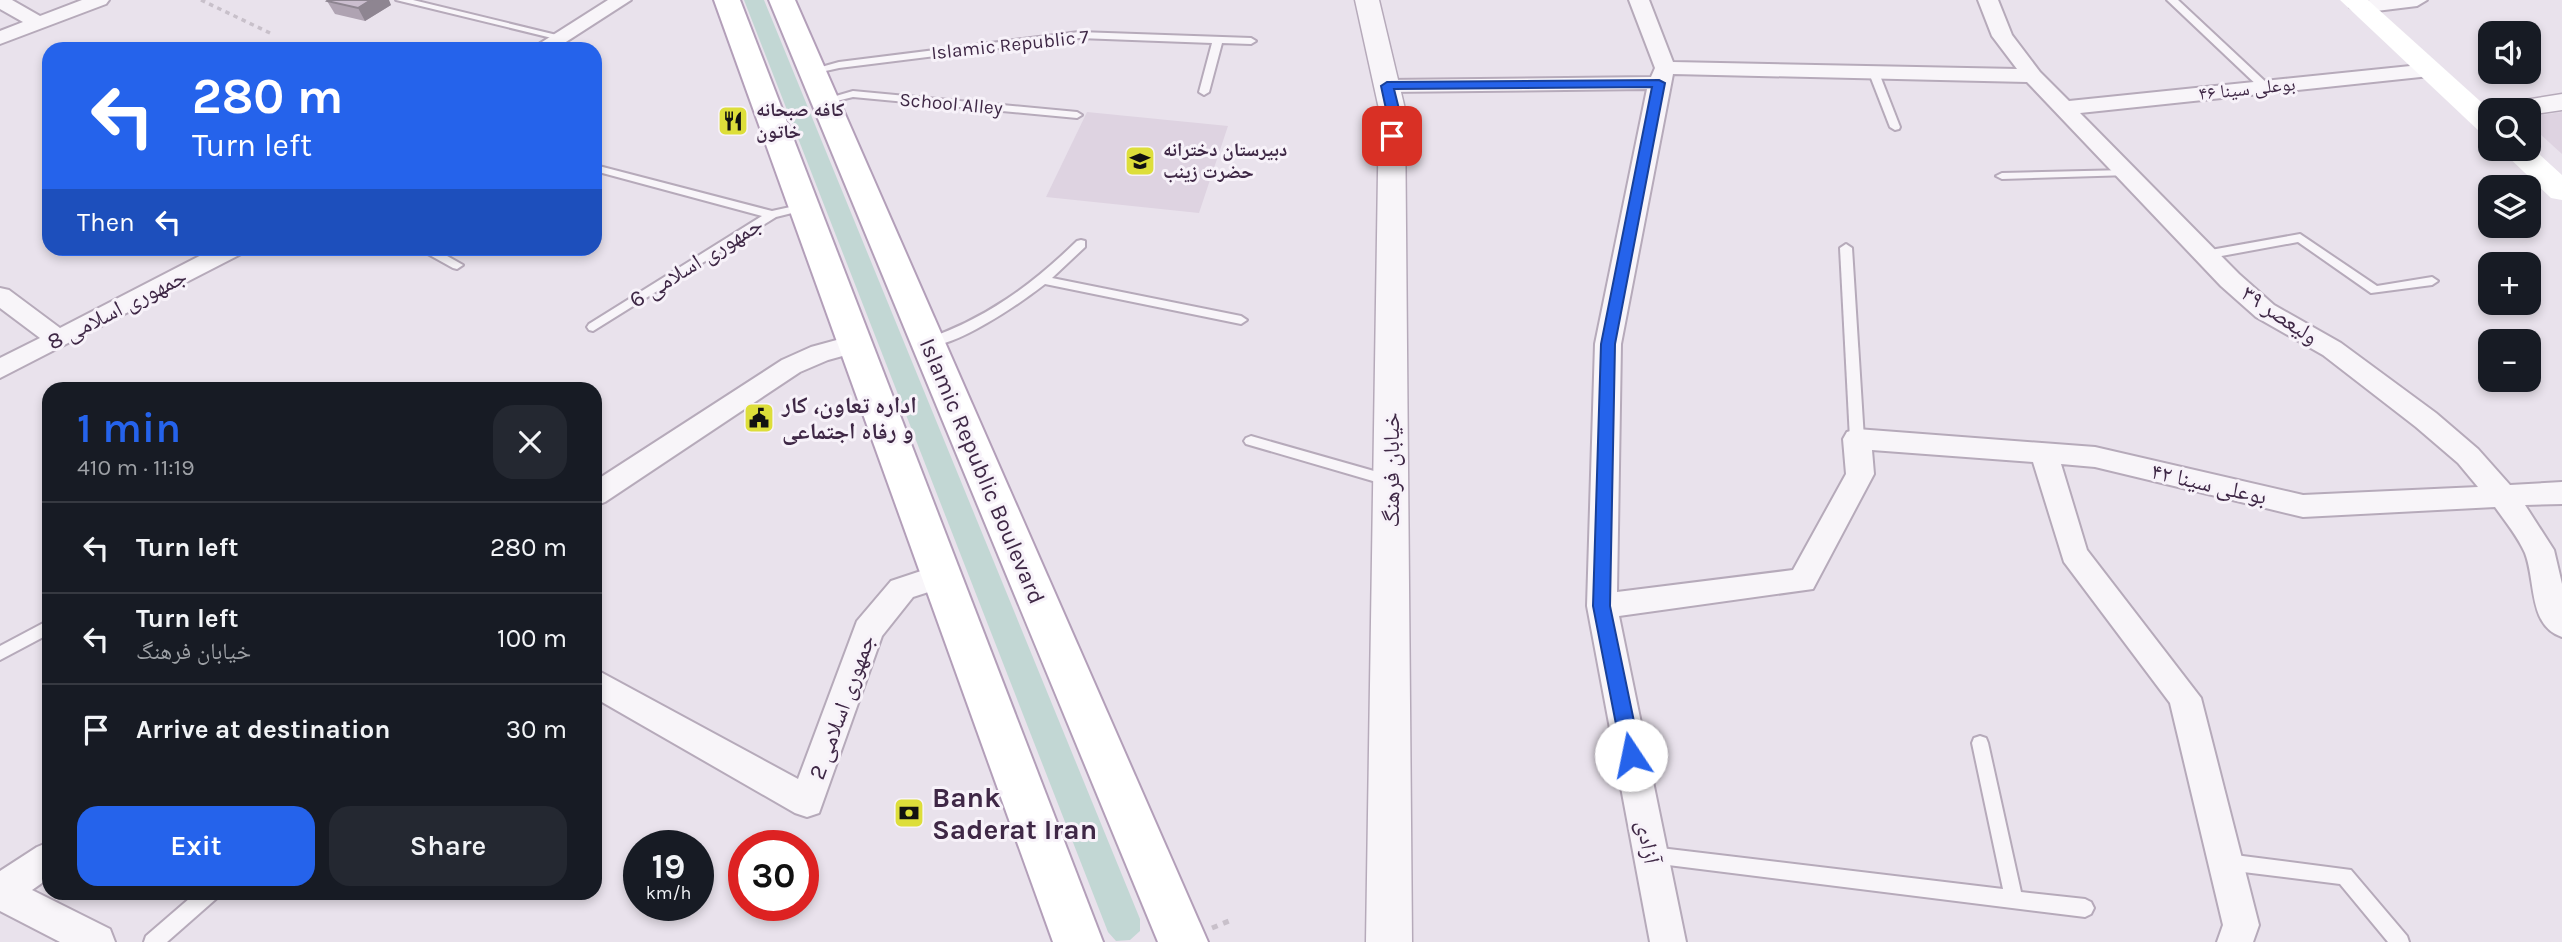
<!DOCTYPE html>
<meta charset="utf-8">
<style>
body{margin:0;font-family:Karla,"Noto Naskh Arabic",sans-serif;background:#242831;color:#f1f3f6;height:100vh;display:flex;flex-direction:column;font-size:26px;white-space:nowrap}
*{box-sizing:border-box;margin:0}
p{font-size:23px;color:#9ea1a6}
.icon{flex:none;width:38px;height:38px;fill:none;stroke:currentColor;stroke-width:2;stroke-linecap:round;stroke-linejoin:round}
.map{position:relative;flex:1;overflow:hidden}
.panel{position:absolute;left:42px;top:382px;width:560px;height:518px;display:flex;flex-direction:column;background:#171b24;border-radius:21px;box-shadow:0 4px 10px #0003}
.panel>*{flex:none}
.top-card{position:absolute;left:42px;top:42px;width:560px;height:214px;border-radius:21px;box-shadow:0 4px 10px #0003;background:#2563eb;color:#fff;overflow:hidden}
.tools{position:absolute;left:2478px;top:21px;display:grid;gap:14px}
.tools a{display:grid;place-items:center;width:63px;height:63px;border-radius:14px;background:#171b24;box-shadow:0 4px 10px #0003;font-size:35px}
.speed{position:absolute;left:623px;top:830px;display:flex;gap:14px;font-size:35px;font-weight:700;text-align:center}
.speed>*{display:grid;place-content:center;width:91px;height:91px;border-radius:50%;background:#171b24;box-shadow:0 4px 10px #0003;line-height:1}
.speed small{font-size:18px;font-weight:400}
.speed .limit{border:10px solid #d22;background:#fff;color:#111}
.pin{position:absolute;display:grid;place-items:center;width:60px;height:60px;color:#fff;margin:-30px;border-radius:14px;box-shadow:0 4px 10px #0006}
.me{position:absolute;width:77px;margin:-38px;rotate:349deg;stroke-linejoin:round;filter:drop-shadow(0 0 5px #0008)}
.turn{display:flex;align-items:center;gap:24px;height:147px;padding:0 35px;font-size:32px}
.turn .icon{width:91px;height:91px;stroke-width:2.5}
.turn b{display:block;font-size:49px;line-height:60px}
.then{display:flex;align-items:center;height:66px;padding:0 35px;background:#0003;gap:14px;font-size:26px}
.round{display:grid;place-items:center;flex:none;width:74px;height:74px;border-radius:21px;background:#242831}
.head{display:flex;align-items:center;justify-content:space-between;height:119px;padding:0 35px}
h1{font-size:42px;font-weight:600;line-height:52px;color:#2563eb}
.button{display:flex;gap:14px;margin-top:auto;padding:14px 35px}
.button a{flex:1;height:80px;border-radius:21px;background:#2563eb;color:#fff;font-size:28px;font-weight:600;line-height:80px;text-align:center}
.button a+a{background:#242831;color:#f1f3f6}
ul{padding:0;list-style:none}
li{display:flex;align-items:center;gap:21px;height:91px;padding:0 35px;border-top:2px solid #363941}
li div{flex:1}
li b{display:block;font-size:26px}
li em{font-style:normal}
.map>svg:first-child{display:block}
</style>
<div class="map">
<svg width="2562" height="942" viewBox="0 0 2562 942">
<rect width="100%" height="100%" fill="#e9e2ec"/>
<g fill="#ded3e1">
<polygon points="1087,112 1228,126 1199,213 1046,197"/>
<polygon points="2562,112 2562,154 2529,124 2529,117"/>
</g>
<polygon fill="#c2d7d4" points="744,0 764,0 1140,919 1140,931 1130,940 1116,941 1108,932"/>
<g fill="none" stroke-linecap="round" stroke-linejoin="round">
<g stroke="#b6aaba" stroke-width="4">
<g id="service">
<polygon points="396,0 413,0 565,37 560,40"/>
<polygon points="2167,0 2178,0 2269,85 2269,89 2261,89"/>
<polygon points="1079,32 1251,38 1256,41 1251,44 1222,43 1209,92 1204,95 1199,92 1212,43 1079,38 839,68 812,74 807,71 839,62"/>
<polygon points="1874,70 1879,73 1900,127 1899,129 1895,130 1890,127 1869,73"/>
<polygon points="853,91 1077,112 1082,115 1077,118 853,97 824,104 819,101"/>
<polygon points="595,165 772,211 804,204 810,207 808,209 776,217 593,331 589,330 587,327 589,324 762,216 595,171"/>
<polygon points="2126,170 2132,173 2130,175 2002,179 1996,176 2002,173"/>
<polygon points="2300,234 2377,286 2432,277 2438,281 2432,285 2371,293 2298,242 2205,259 2199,255 2205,251"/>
<path d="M 1081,240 L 1085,241 L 1085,247 L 1052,278 L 1241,316 L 1247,320 L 1241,324 L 1045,284 C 1022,302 952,351 923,346 L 922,343 L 923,340 C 984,320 1032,285 1077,241 Z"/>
<polygon points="1846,244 1852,248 1864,439 1857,444 1850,439 1840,248"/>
<polygon points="417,248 433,248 463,265 457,269 453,268"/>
<polygon points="1251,436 1395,477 1397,481 1390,486 1246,444 1244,441 1246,438"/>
<polygon points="49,620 49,634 0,660 0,646"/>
<polygon points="1980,736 1986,738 1988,743 2021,892 2085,899 2091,902 2094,908 2091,914 2085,917 1652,863 1646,861 1643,855 1646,849 1652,847 2003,889 1972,743 1974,738"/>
<polygon points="2227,854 2351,870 2407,936 2409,942 2388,942 2340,884 2227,870 2221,868 2218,862 2221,856"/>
<polygon points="197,892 220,892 217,898 167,942 144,942 146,936"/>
</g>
</g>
<g stroke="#b6aaba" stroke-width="4">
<g id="minor">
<polygon points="0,0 12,0 40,16 82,0 109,0 106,4 0,44 0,31 23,22 0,9"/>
<polygon points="608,0 631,0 555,49 531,49"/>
<path d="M 1629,0 L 1649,0 L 1673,62 L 2017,69 L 1992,36 L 1978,0 L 1998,0 L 2012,35 L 2040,72 L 2069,101 L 2430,64 L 2437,66 L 2440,70 L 2437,74 L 2430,76 L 2080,113 L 2239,274 L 2274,305 L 2341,343 L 2436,413 L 2478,449 L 2510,485 L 2562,482 L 2562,504 L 2525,505 L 2554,550 L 2562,584 L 2562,637 C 2528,626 2536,581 2525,553 C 2518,537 2505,521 2495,507 L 2303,517 L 2095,467 L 2061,464 L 2087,550 L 2201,698 L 2259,925 L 2253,942 L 2217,942 L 2223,925 L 2170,703 L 2064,562 L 2033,462 L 1872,450 L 1874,474 L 1813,589 L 1619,616 L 1686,942 L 1650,942 L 1587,606 L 1595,344 L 1647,89 L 1387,92 L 1380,90 L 1377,86 L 1380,82 L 1387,80 L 1651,77 L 1655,68 ZM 1673,74 L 2027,82 L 2221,286 L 2256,317 L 2323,355 L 2416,427 L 2458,463 L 2478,487 L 2303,495 L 2095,447 L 1857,429 L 1847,432 L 1843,439 L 1846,474 L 1793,570 L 1617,592 L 1621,344 Z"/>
<polygon points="2370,0 2427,0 2417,6 2360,13 2350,7 2353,3"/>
<polygon points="215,248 247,248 243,253 0,378 0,358 40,338 0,308 0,288 9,290 60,328"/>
<polygon points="855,335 864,338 868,344 864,350 828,360 800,372 605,502 595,506 595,481 782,360 811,347"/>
<polygon points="942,564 953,568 957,576 953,584 913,597 882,636 819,813 807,817 795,813 595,698 595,669 798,779 857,621 891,581"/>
<polygon points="49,842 49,878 32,890 110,929 115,942 60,942 0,911 0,871 37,847"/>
</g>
</g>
<g stroke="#b6aaba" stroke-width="3">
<g id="tertiary">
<polygon points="1355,0 1379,0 1405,109 1412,942 1366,942 1379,109"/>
<polygon points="2562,94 2562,110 2529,115 2529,110 2496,110 2500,104"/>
</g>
</g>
<g stroke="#b39fb9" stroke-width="4">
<g id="primary">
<polygon points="714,0 740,0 1103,942 1053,942"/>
<polygon points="769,0 795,0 1208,942 1158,942"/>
</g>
</g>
<polyline stroke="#c8c0ca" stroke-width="3.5" stroke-dasharray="4.5 4.5" stroke-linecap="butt" points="201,0 270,33"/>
<polyline stroke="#c8c0ca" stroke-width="5" stroke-dasharray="6 6" stroke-linecap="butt" points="1212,928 1229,921"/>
<use href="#service" fill="#f8f5f9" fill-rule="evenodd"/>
<use href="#minor" fill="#f8f5f9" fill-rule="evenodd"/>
<use href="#tertiary" fill="#f8f5f9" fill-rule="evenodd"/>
<g fill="#fff" fill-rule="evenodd">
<polygon points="2340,0 2368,0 2490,110 2490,135 2480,132"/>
<polygon points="2529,145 2562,175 2562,200 2551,198 2500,149 2529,149"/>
</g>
<use href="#primary" fill="#fff" fill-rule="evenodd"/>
</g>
<polygon fill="#afa3b2" points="327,1 391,5 365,21 335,14"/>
<polygon fill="#8e8591" points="371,0 389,0 391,5 365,21 358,8"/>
<polygon fill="#cbbecf" stroke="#8e8591" stroke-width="2" points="328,0 371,0 358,8 327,1"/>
<polygon fill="#2563eb" stroke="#184099" stroke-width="2" points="1659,80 1665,83 1615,344 1610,606 1641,755 1638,761 1631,763 1624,761 1622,755 1593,606 1601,344 1652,87 1394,89 1399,109 1399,136 1392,140 1386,136 1386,109 1381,86 1387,82"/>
<defs>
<g id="restaurant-square" transform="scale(1.575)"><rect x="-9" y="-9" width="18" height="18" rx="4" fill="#ddde3a" stroke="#f7f2f9"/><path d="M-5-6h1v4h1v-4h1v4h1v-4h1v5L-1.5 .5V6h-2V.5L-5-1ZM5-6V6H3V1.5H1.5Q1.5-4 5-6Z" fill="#111"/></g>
<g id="school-square" transform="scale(1.575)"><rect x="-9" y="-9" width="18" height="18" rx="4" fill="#ddde3a" stroke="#f7f2f9"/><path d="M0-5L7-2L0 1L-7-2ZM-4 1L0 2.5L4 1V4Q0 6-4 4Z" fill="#111"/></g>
<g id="civic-square" transform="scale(1.575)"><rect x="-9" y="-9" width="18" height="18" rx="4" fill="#ddde3a" stroke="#f7f2f9"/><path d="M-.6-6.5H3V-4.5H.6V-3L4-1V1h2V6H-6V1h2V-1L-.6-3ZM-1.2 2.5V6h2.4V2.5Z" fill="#111"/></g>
<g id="bank-square" transform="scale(1.575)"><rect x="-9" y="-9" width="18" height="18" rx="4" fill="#ddde3a" stroke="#f7f2f9"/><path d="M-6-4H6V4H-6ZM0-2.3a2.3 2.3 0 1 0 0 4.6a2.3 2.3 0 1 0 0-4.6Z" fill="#111"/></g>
</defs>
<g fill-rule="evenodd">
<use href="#restaurant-square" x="733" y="121"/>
<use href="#school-square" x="1140" y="161"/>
<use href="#civic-square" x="759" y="418"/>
<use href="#bank-square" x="909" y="813"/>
</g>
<g text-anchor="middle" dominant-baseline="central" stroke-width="6" stroke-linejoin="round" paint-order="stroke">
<g font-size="19" fill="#3f2846" stroke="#f7f2f9">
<text transform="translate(1010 45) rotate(-6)">Islamic Republic 7</text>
<text transform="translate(2247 89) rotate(-6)">بوعلی سینا ۴۶</text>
<text transform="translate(951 104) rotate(5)">School Alley</text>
</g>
<g font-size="19" font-weight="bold" fill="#3f2846" stroke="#f7f2f9" text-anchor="start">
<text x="756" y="110">کافه صبحانه<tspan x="756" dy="22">خاتون</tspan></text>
<text x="1163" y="150">دبیرستان دخترانه<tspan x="1163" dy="22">حضرت زینب</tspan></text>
</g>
<g font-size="23" fill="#3f2846" stroke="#f7f2f9">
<text transform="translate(696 262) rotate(-32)">جمهوری اسلامی 6</text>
<text transform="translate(117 309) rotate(-27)">جمهوری اسلامی 8</text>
<text transform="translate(2280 315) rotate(34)">ولیعصر ۳۹</text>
<text transform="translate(1391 470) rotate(-90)">خیابان فرهنگ</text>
<text transform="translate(982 471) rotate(67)">Islamic Republic Boulevard</text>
<text transform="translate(2209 484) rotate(13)">بوعلی سینا ۴۲</text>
<text transform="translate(842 707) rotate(-70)">جمهوری اسلامی 2</text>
<text transform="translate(1648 842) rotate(79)">آزادی</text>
</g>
<g font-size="23" font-weight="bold" fill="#3f2846" stroke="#f7f2f9" text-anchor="start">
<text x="782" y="405">اداره تعاون، کار<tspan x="782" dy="26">و رفاه اجتماعی</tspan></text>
</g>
<g font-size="28" font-weight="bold" fill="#3f2846" stroke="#f7f2f9" text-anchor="start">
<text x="932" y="797">Bank<tspan x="932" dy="32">Saderat Iran</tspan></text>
</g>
</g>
</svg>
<div class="tools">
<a><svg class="icon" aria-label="sound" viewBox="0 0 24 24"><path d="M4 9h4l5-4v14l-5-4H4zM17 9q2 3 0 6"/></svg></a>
<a><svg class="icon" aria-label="search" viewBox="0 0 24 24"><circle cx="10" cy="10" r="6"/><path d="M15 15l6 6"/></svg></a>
<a><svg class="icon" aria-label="layers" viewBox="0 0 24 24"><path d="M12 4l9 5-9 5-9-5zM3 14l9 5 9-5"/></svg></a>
<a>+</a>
<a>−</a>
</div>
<div class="speed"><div>19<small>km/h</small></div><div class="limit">30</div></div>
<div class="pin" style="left:1392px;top:136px;background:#d93025"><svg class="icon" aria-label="arrive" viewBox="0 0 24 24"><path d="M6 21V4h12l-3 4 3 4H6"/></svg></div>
<svg class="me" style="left:1631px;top:755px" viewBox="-20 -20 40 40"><circle r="19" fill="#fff"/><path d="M0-13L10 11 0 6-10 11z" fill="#2563eb"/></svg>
<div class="top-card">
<div class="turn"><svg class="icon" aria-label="left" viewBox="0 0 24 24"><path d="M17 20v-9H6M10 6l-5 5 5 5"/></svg><div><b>280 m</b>Turn left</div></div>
<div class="then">Then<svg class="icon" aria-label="left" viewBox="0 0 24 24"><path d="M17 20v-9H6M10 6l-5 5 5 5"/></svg></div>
</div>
<section class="panel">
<div class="head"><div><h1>1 min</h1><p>410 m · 11:19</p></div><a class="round"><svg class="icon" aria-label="close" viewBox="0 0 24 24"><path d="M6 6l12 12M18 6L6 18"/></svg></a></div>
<ul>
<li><svg class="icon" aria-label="left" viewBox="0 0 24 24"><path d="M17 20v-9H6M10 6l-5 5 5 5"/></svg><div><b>Turn left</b></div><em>280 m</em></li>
<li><svg class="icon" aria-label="left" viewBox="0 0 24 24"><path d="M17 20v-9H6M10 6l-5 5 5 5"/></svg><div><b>Turn left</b><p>خیابان فرهنگ</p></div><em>100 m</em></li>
<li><svg class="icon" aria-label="arrive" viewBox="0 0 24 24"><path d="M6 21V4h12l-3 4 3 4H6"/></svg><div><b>Arrive at destination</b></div><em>30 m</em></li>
</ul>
<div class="button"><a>Exit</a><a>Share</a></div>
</section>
</div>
